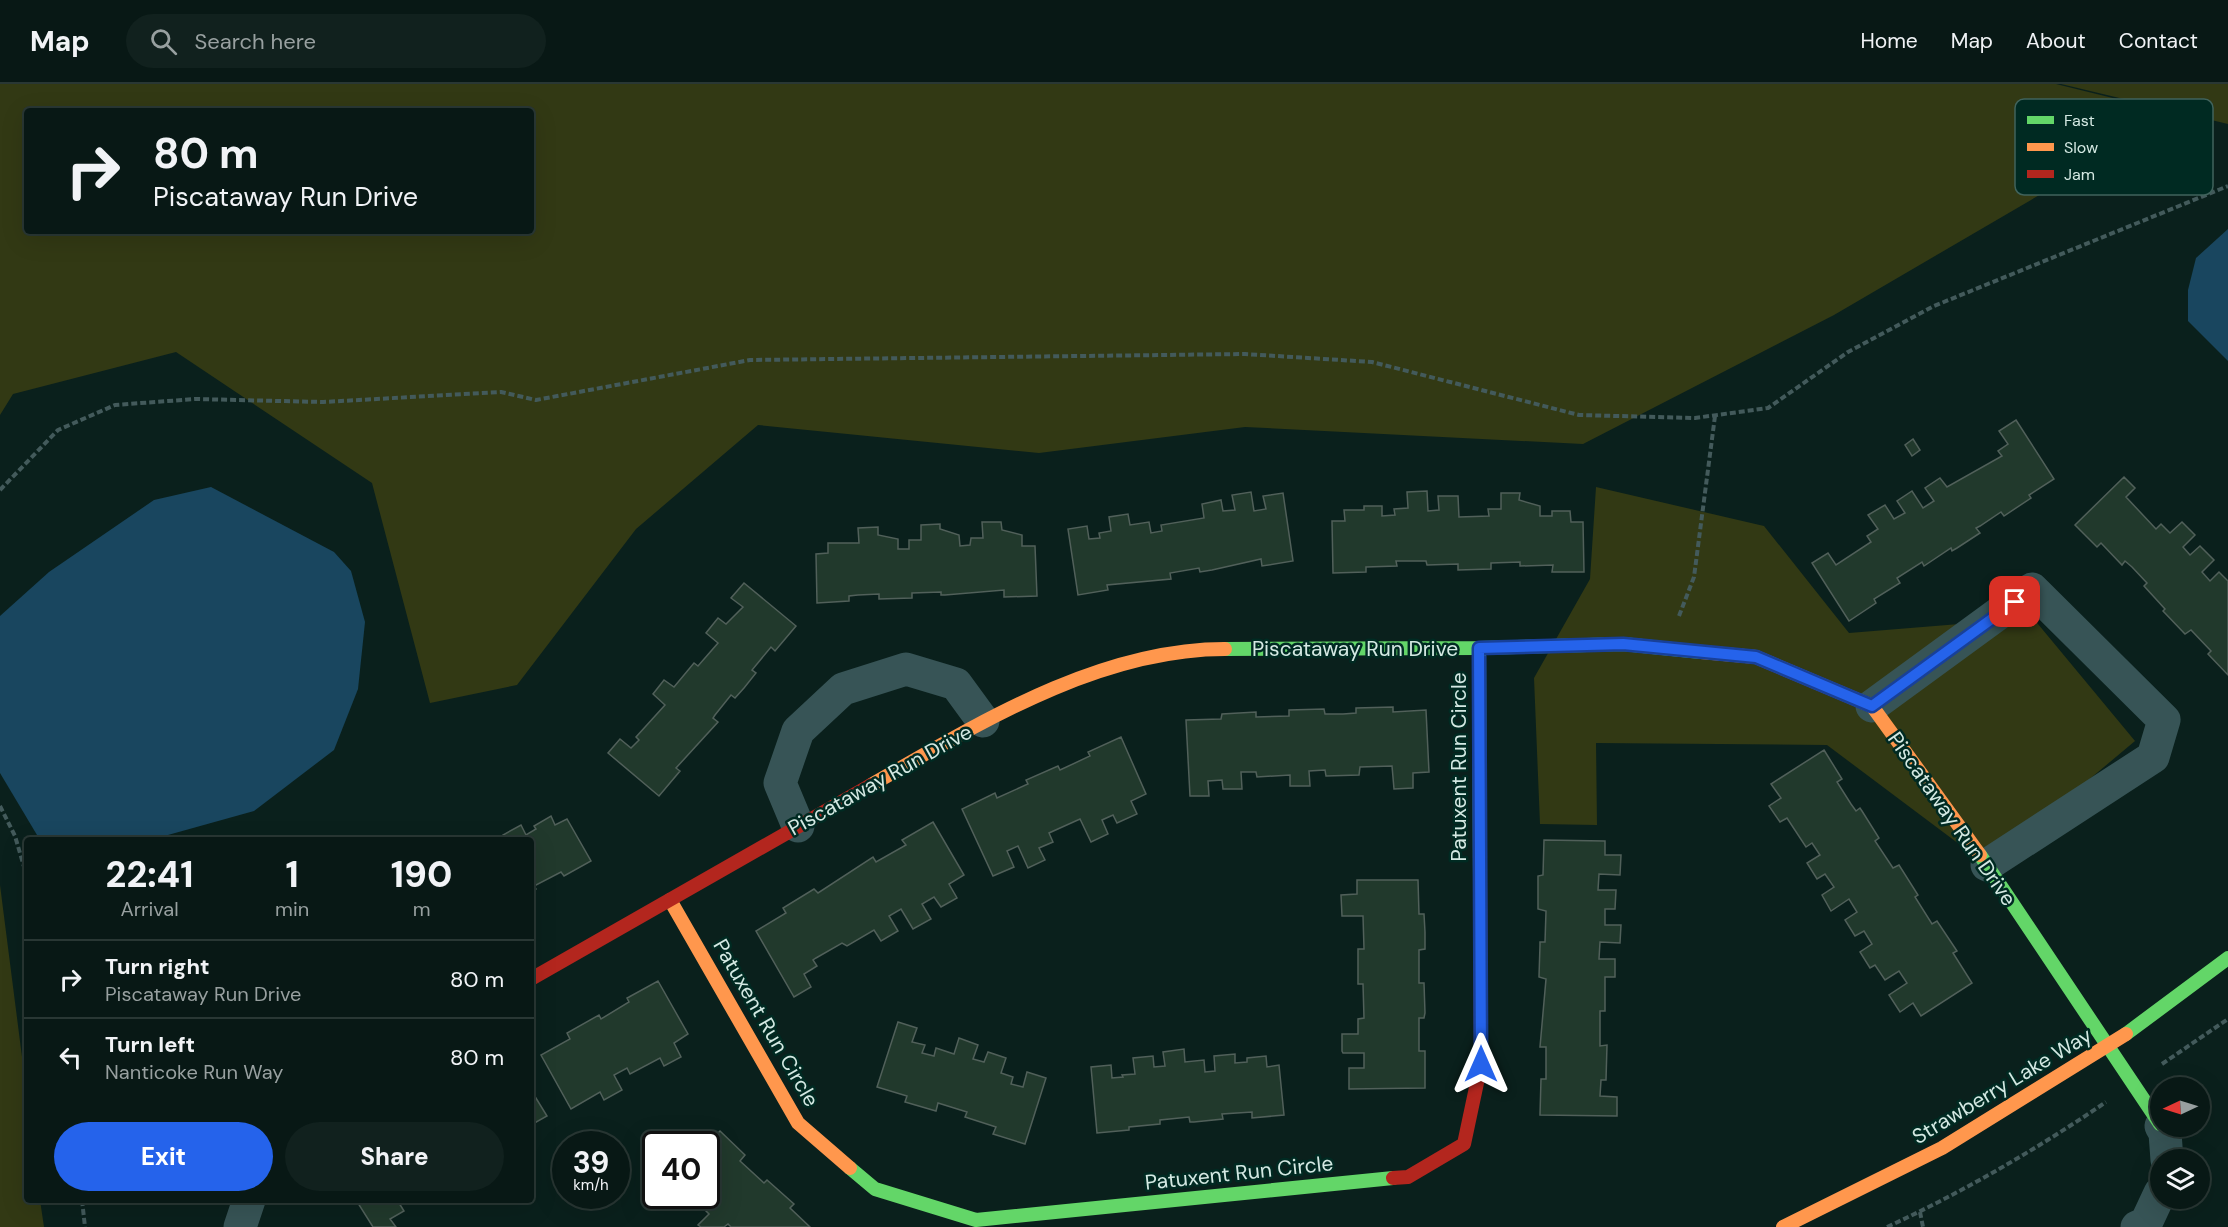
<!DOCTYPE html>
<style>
body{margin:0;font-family:"DM Sans",sans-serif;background:#11211e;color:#f1f3f6;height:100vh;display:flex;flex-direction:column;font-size:22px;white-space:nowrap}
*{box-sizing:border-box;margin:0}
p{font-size:20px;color:#98a0a0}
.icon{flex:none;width:33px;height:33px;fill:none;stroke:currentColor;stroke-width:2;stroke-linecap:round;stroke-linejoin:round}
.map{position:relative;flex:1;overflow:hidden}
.panel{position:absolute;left:24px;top:753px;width:510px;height:366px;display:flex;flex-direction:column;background:#081815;border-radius:6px;box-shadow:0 6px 24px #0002,0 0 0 2px #293734}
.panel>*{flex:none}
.hud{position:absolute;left:24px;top:24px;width:510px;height:126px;border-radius:6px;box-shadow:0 6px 24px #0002,0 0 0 2px #293734;background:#081815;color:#f1f3f6;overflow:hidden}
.needle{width:39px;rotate:266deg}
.controls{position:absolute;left:2150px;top:993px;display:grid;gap:12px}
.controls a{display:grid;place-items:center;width:60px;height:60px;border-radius:50%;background:#081815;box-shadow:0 6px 24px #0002,0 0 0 2px #293734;font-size:30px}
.speed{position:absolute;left:552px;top:1047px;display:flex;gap:12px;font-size:30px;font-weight:700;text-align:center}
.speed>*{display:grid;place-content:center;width:78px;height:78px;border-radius:50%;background:#081815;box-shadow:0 6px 24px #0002,0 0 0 2px #293734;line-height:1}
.speed small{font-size:15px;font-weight:400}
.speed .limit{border:3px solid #111;border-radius:9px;background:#fff;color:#111}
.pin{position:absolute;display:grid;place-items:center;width:51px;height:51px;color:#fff;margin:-26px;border-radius:12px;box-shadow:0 3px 9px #0006}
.me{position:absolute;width:66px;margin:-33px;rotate:0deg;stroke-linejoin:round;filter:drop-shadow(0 0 4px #0008)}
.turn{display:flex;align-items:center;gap:21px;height:126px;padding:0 30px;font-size:27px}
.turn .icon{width:78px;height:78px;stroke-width:2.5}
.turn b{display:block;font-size:42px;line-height:51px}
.eta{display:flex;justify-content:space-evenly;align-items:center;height:102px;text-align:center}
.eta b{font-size:36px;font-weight:800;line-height:42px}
.primary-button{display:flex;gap:12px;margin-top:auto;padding:12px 30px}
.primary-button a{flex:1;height:69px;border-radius:36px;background:#2563eb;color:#fff;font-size:24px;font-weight:800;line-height:69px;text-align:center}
.primary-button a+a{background:#11211e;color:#f1f3f6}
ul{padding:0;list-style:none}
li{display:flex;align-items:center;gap:18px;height:78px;padding:0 30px;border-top:2px solid #293734}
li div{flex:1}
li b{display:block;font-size:22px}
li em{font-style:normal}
header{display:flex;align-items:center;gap:36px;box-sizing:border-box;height:84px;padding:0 30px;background:#081815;border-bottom:2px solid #293734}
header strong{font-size:28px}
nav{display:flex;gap:33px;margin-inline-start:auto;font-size:21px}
.search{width:420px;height:54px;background:#11211e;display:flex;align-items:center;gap:15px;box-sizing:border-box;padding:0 21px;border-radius:33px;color:#98a0a0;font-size:22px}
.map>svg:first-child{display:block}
</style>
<header>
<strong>Map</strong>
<div class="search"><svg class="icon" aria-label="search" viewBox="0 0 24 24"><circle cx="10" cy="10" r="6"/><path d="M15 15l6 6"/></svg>Search here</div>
<nav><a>Home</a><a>Map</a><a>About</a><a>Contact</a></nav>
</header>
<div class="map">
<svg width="2228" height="1143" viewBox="0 0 2228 1143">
<rect width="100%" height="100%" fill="#0a201c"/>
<g fill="#323914" fill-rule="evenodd">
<path d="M 0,0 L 2056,0 L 2202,36 L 2048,106 L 1834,231 L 1583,360 L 1245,343 L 1039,369 L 758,341 L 636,445 L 517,601 L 430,619 L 372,399 L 176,268 L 13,310 L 0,331 ZM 27,27 L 531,27 L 531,147 L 27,147 Z"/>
<polygon points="2061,0 2228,0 2228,40"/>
<polygon points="1596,403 1764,442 1849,549 2033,534 2135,657 1987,781 1827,661 1596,659 1597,741 1540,740 1534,594 1590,495"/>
<polygon points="0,801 27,1012 27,1116 40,1116 44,1143 0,1143"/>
</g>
<g fill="#19465f">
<polygon points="2228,145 2228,277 2188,237 2188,206 2196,174"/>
<polygon points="211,403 334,468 351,487 365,538 358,605 334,666 254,727 150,756 40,756 0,689 0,532 49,488 154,416"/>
</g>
<g fill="#21392c" stroke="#51605a" stroke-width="1.5">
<polygon points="2016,336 2054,395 2029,411 2031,414 2004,432 2001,428 1980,442 1976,444 1980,449 1957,464 1952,467 1951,464 1924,482 1922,478 1897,494 1900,499 1874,515 1876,519 1849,537 1812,479 1828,469 1836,481 1871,458 1867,452 1878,445 1868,431 1885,421 1894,435 1905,429 1897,417 1912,407 1923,424 1934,417 1925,404 1940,394 1947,403 2002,372 1998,367 2008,360 1999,347"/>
<polygon points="1913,355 1920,366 1912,372 1905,361"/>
<polygon points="2124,393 2135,404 2126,413 2156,445 2161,440 2170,449 2182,438 2195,451 2183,463 2190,471 2200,462 2214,476 2202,488 2210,497 2219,488 2228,497 2228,591 2208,570 2211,567 2191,546 2185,550 2163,527 2165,525 2144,502 2147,499 2132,483 2125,477 2122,481 2101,459 2097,463 2075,441"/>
<polygon points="1427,407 1428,427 1439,426 1438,412 1458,412 1459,433 1489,432 1488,425 1501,425 1501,409 1520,409 1519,416 1540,422 1540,432 1552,432 1552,427 1570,427 1571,438 1583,438 1584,488 1552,488 1553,481 1520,482 1520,478 1491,479 1491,485 1458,486 1458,480 1427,481 1426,477 1396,477 1397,482 1366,483 1366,488 1333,489 1332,437 1345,437 1344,426 1364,426 1364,422 1382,422 1382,432 1395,431 1394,425 1408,424 1407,408"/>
<polygon points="1251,408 1254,427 1266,425 1263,412 1283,409 1293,477 1262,482 1261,475 1212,486 1200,488 1199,484 1170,489 1171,495 1107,501 1108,506 1078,511 1068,445 1087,442 1089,455 1100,454 1099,449 1111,447 1109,433 1128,430 1130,441 1149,438 1151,449 1162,447 1161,441 1204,434 1202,420 1221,416 1223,427 1235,426 1232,411"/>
<polygon points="982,438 1001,438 1002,446 1022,451 1022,462 1035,462 1037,512 1004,513 1004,506 945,511 941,511 941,508 912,509 912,514 879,515 879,510 858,511 849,512 849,517 817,519 816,470 828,469 828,459 859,459 858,444 878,443 878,451 898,455 898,465 909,465 909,456 921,456 921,441 940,440 940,445 959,451 960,462 970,461 971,454 983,454"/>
<polygon points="744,499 796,542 775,567 771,563 752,586 756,589 744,604 735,614 731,611 715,631 713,634 718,638 676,684 680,687 659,712 608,669 620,655 631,664 639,656 636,653 665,621 653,610 664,596 674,603 694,579 698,582 718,559 706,549 718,534 726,540 743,523 731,514"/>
<polygon points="1393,623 1393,628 1426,626 1429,688 1413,689 1413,704 1394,705 1392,682 1360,683 1359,691 1326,692 1325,686 1309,687 1310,702 1290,702 1290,691 1257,693 1256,688 1241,688 1242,705 1223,705 1222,696 1208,697 1209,712 1190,712 1186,636 1221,635 1222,630 1256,628 1256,633 1289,632 1289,626 1324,625 1325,630 1343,630 1356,629 1356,624"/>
<polygon points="1121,653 1146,710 1131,717 1137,730 1117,739 1113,731 1102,736 1108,750 1091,758 1080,735 1049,749 1053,758 1039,764 1045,776 1028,784 1018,762 1007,767 1014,783 993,792 962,725 995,709 997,714 1028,700 1026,696 1058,682 1060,686 1090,672 1088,668"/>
<polygon points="1824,666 1842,695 1837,698 1851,720 1856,727 1860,724 1862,727 1879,754 1875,757 1893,784 1899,781 1918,811 1915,813 1932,840 1937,837 1957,867 1953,869 1972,899 1921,932 1913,919 1900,928 1889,911 1907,899 1899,887 1885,896 1875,881 1870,884 1860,868 1872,860 1864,847 1855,852 1845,836 1857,828 1849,815 1831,827 1822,811 1834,803 1825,790 1817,795 1807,779 1820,771 1812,759 1806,763 1787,734 1780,738 1769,722 1781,714 1771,700"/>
<polygon points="551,732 555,741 567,735 591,777 564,792 561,788 534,802 536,805 531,808 531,756 506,756 503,751 521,741 526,751 536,745 534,742"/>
<polygon points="933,738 964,791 949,800 957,814 941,823 934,813 922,820 931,835 913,845 901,825 889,832 898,847 881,857 874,846 847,862 842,859 816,874 813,876 817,882 804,890 811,903 794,913 756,847 786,829 783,824 814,805 818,809 873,773 876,778 906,761 902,756"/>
<polygon points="1544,756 1605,757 1605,771 1621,771 1620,791 1599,790 1598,806 1616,806 1615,825 1605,825 1605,841 1621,841 1620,859 1600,858 1599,875 1615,875 1615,893 1605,893 1605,927 1600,927 1600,962 1607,961 1606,996 1601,996 1600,1012 1617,1013 1617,1032 1540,1031 1541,995 1546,995 1546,963 1540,963 1546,895 1539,893 1540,861 1540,858 1545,858 1546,827 1538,825 1538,792 1543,791"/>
<polygon points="1357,796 1418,796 1419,830 1424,830 1425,848 1425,865 1419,866 1419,899 1424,899 1425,929 1424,934 1419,934 1419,967 1425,967 1425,1004 1349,1005 1349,984 1364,984 1364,969 1343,969 1342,967 1342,950 1358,950 1358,935 1364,934 1363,900 1358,900 1358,865 1364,865 1363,832 1342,832 1341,811 1357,810"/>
<polygon points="658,897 688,950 674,959 681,973 664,982 660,974 630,990 627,984 614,991 622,1006 604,1016 600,1008 571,1025 541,971 570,955 567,949 599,931 601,935 629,918 627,914 629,913"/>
<polygon points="898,938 917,944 912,958 925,961 922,969 934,972 936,964 954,970 959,954 978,961 973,975 984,978 988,968 1006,974 1001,989 1013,993 1011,1000 1023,1003 1027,988 1046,994 1025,1060 993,1050 996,1043 965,1033 967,1028 938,1019 936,1027 905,1018 907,1012 877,1003"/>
<polygon points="1184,965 1185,978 1204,976 1205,988 1215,987 1214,972 1235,970 1235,979 1247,978 1247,974 1266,972 1267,983 1279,981 1284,1031 1252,1034 1252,1028 1222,1030 1223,1035 1194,1038 1190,1038 1189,1033 1160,1036 1160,1040 1129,1043 1129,1046 1097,1049 1091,983 1111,981 1112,994 1123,993 1122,991 1135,990 1133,974 1153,972 1154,983 1165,982 1163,968"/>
<polygon points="531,1006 547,1032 531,1041"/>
<polygon points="720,1047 745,1071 740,1077 764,1099 767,1096 794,1120 790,1124 810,1143 731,1143 728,1140 724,1143 701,1143 698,1141 709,1130 698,1119 703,1114 700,1112 706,1112 706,1061"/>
<polygon points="356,1116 405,1116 399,1119 404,1127 390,1135 396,1143 373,1143"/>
</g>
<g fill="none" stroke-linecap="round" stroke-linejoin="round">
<g stroke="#435a5b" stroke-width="4" stroke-dasharray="6 3" stroke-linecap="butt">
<polyline points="0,406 58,346 115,321 195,315 323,318 501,308 536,316 750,276 1245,270 1372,278 1579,331 1695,334 1768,324 1848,268 1934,222 2228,102"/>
<polyline points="1679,532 1694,493 1715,332"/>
<polyline points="0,722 15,752 27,793"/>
<polyline points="2162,980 2228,935"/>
<polyline points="82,1116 85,1143"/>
<polyline points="1920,1128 1923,1143"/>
<path d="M 1887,1143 C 1963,1108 2037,1065 2106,1018"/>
</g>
<g stroke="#375456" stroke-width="33">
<polyline points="1872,622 2032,505 2164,636 2153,673 1987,781"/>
<polyline points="798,742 780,699 798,647 843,605 906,585 956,600 983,637"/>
<polyline points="2161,1042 2165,1049 2167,1076"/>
<polyline points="240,1143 249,1116"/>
<polyline points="2137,1143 2146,1139 2160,1109"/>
</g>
<g stroke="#63d668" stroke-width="14">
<polyline points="1479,564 1480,793"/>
<polyline points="1225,565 1479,564 1623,560 1701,568"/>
<polyline points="1980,771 2160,1040"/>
<polyline points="2126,950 2228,874"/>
<polyline points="850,1084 875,1105 976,1136 1393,1094"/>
</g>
<g stroke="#ff974d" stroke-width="14">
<polyline points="1701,568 1756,573 1872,622 1980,771"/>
<path d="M 871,701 C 978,640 1098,565 1225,565"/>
<polyline points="670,816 798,1039 850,1084"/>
<polyline points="1783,1143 1942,1064 2126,950"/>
</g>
<g stroke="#b3261e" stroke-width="14">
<polyline points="531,895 871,701"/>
<polyline points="1393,1094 1408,1093 1464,1060 1481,980 1480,793"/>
</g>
</g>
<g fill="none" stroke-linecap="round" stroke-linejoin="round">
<g stroke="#184099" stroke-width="15">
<polyline id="route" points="1481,980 1479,564 1623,560 1756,573 1872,622 2015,518"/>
</g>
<use href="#route" stroke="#2563eb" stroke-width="10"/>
</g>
<g text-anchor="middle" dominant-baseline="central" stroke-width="5" stroke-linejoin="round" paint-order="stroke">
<g font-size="21" fill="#d4e9e3" stroke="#002a22">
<text x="1355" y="565">Piscataway Run Drive</text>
<text transform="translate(1459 683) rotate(-90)">Patuxent Run Circle</text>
<text transform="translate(880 696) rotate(-29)">Piscataway Run Drive</text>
<text transform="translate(1952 735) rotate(55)">Piscataway Run Drive</text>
<text transform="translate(766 939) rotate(60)">Patuxent Run Circle</text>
<text transform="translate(2002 1002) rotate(-31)">Strawberry Lake Way</text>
<text transform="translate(1239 1089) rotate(-6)">Patuxent Run Circle</text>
</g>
</g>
<rect x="2015" y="15" width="198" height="96" rx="9" fill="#002a22" stroke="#40635c" stroke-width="1.5"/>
<rect x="2027" y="32" width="27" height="8" fill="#63d668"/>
<rect x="2027" y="59" width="27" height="8" fill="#ff974d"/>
<rect x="2027" y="86" width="27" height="8" fill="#b3261e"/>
<g font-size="16" fill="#d4e9e3">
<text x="2064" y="42">Fast</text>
<text x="2064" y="69">Slow</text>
<text x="2064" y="96">Jam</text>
</g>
</svg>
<div class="controls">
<a><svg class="needle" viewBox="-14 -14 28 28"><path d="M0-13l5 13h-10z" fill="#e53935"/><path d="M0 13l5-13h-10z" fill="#98a0a0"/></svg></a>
<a><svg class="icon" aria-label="layers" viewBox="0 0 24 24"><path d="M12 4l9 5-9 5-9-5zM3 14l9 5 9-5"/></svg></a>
</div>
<div class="speed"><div>39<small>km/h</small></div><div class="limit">40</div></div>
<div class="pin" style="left:2015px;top:518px;background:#d93025"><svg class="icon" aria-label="arrive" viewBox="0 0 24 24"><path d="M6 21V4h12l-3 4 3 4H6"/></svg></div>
<svg class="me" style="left:1481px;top:980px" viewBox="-20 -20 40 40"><path d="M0-17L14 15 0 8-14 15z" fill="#2563eb" stroke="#fff" stroke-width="4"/></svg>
<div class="hud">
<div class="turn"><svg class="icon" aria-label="right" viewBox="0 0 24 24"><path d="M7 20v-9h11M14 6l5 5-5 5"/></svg><div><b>80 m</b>Piscataway Run Drive</div></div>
</div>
<section class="panel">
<div class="eta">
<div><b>22:41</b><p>Arrival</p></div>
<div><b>1</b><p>min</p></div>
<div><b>190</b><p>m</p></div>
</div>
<ul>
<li><svg class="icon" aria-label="right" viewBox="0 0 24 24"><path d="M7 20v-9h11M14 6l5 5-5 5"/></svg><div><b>Turn right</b><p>Piscataway Run Drive</p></div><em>80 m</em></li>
<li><svg class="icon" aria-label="left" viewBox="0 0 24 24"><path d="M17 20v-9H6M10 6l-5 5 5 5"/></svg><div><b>Turn left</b><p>Nanticoke Run Way</p></div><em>80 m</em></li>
</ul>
<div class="primary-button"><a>Exit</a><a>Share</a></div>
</section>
</div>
